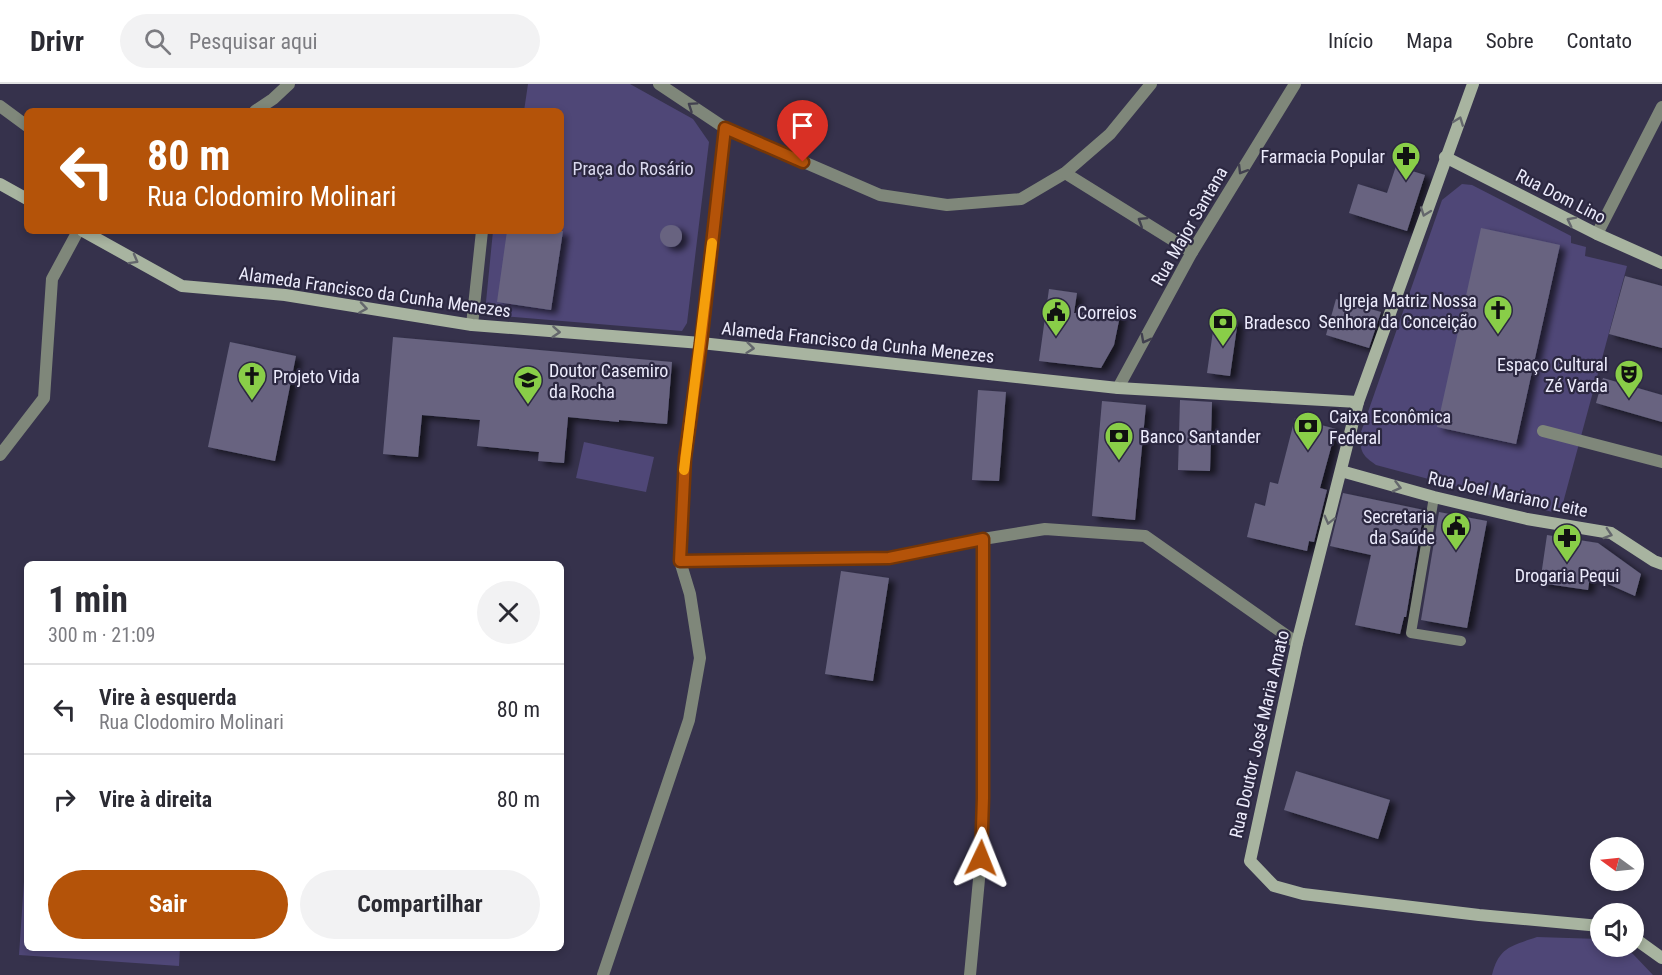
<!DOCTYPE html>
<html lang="pt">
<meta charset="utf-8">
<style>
body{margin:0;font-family:"Roboto Condensed",sans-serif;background:#f2f2f3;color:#2b2b33;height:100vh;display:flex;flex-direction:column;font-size:22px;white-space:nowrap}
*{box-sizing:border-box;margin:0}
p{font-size:20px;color:#7c7c81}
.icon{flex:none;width:33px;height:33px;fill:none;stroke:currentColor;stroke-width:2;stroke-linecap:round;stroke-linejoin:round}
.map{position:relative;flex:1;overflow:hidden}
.side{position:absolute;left:24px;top:477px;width:540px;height:390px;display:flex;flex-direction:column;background:#fff;border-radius:9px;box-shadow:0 3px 9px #0003}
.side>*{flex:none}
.guide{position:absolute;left:24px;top:24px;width:540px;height:126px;border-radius:9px;box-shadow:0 3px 9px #0003;background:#b45309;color:#fff;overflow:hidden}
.needle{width:39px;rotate:285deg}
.buttons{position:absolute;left:1590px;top:753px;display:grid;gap:12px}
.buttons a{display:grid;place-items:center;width:54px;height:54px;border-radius:50%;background:#fff;box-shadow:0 3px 9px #0003;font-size:30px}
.pin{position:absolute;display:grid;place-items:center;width:51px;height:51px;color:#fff;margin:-62px -26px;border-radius:50% 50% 50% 0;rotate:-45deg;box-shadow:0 0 6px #0007}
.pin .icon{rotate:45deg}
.me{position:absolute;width:66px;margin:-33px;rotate:2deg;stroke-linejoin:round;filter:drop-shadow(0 0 4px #0008)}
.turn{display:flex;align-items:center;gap:21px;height:126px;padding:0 24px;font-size:27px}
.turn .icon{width:78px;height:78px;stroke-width:2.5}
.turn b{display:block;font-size:42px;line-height:51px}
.round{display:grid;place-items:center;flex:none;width:63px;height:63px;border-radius:32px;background:#f2f2f3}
.head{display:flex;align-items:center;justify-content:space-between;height:102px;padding:0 24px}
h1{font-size:36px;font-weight:700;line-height:45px}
.action{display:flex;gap:12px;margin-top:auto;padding:12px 24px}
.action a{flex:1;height:69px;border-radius:36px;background:#b45309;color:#fff;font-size:24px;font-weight:700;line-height:69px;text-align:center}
.action a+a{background:#f2f2f3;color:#2b2b33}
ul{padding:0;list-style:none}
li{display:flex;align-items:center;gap:18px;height:90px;padding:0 24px;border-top:2px solid #e1e1e2}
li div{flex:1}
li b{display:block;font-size:22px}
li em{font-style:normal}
header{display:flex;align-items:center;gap:36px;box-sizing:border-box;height:84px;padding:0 30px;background:#fff;border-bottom:2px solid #e1e1e2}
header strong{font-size:28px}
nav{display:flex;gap:33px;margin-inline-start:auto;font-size:21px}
.search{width:420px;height:54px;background:#f2f2f3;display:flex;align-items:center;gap:15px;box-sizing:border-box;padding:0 21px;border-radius:33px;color:#7c7c81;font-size:22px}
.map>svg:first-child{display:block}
</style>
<header>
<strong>Drivr</strong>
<div class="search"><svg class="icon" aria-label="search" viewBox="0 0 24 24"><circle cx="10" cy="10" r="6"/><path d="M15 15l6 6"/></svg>Pesquisar aqui</div>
<nav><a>Início</a><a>Mapa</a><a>Sobre</a><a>Contato</a></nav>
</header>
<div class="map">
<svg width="1662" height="891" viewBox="0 0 1662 891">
<defs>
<filter id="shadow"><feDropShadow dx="6" dy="4" stdDeviation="3" flood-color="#0009"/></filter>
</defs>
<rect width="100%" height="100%" fill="#36324c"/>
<g fill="#4f4777">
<polygon points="528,0 630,0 693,35 709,58 687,239 682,247 490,231 485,228 493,147 561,147 561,27 524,27"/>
<path d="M 1462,100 L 1472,101 L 1571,152 L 1571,159 L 1586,163 L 1585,172 L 1627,182 L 1560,430 L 1376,381 C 1360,370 1360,366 1361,348 L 1442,116 Z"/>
<polygon points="584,358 654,373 646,408 576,394"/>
<polygon points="27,753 27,864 180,864 179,882 19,871"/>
<path d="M 1537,853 L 1600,855 L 1600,862 L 1620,863 L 1633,870 L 1653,891 L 1492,891 C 1499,863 1511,862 1537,853 Z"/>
</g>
<g fill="#676480" filter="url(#shadow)">
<polygon points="1396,82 1425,91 1407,147 1349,129 1358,100 1387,109"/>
<circle cx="671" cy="152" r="11"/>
<polygon points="1481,144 1560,161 1516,360 1437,343"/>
<polygon points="507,147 563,147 551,226 497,218"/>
<polygon points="1625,192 1662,202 1662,264 1609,250"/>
<polygon points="1049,205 1077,209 1074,229 1121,227 1114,261 1101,284 1039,277"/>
<polygon points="1336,215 1381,228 1369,264 1326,251"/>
<polygon points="1215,233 1238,236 1230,292 1207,289"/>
<polygon points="393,253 672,278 667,340 619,336 619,338 568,333 564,379 538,377 539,368 477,362 480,336 422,331 418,373 383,370"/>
<polygon points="230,258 296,272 275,377 208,363"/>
<polygon points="1603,294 1662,311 1662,338 1596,319"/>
<polygon points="978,306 1006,308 999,397 972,396"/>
<polygon points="1180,316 1212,318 1210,387 1178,386"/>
<polygon points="1102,317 1146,321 1135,436 1092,432"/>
<polygon points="1295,334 1336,345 1320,404 1327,406 1314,458 1309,457 1307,467 1247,453 1255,419 1265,422 1270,398 1278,400"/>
<polygon points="1343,409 1424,426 1406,533 1404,533 1400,550 1355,541 1371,471 1330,462"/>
<polygon points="1439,428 1487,437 1467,544 1421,536"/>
<polygon points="1547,451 1598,459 1641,490 1635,512 1590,492 1588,506 1540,499"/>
<polygon points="841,487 889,494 873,597 825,590"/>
<polygon points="1296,687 1390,716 1378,755 1284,726"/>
</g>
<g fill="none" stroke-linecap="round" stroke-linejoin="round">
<polyline stroke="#7f877a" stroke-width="10" points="1434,413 1411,549 1461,557"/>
<g stroke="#7f877a" stroke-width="12">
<polyline points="659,0 725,44 880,111 947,121 1021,115 1065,89 1110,50 1151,0"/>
<polyline points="0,22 27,42"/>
<polyline points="255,27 273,15 289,0"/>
<polyline points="1065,89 1192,168"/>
<polyline points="1597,150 1662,23"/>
<polyline points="472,241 482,147"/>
<polyline points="1118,304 1192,168 1295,0"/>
<polyline points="1543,347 1662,378"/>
<polyline points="0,371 44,314 52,195 78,147"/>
<polyline points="680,477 889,474 983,455 1045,445 1145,452 1297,559"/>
<polyline points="603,891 689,636 700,574 690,510 680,477 685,373 701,259 725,44"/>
<polyline points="970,891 981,774 983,714 983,455"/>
</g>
<g stroke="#a8b4a0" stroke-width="12">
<polyline points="1473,0 1358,318 1297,559 1250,777 1274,802 1303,810 1479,831 1600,842"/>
<polyline points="1445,73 1597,150 1662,179"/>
<polyline points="0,100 27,115"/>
<polyline points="83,147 182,202 285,211 472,241 701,259 1118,304 1358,318"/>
<polyline points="1341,387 1434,413 1527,435 1611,449 1654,477 1662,480"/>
<polyline points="1634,854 1662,874"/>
</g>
</g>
<defs><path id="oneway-chevron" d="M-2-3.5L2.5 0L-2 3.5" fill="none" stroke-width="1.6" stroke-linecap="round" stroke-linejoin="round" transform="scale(1.5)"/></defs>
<g stroke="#41404f">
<use href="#oneway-chevron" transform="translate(692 22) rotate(-146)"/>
<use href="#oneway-chevron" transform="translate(1242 86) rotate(121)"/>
<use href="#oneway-chevron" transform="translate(1142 137) rotate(-148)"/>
<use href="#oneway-chevron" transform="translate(1145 255) rotate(118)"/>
</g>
<g stroke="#64676c">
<use href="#oneway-chevron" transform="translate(1459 37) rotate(-69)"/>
<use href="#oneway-chevron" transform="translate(1425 128) rotate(110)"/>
<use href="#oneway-chevron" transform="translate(1571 137) rotate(-153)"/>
<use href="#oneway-chevron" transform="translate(134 176) rotate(29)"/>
<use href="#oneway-chevron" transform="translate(363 224) rotate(9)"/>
<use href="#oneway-chevron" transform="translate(556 248) rotate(4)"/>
<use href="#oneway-chevron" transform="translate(750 264) rotate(6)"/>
<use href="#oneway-chevron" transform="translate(1397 403) rotate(15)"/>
<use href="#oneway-chevron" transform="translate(1329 436) rotate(104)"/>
<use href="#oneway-chevron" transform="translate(1608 450) rotate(18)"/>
</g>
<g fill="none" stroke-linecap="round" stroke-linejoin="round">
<g stroke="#753606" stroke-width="15">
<polyline id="route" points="803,78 725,44 701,259 685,374 680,477 889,474 983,455 983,714 981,774"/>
</g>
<use href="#route" stroke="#b45309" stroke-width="10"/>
<polyline stroke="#f59e0b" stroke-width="10" points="684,386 712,159"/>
</g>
<defs>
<g id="pharmacy-pin" transform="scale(1.5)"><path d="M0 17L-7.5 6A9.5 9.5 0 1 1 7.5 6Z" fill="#89ce48" stroke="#2c2841"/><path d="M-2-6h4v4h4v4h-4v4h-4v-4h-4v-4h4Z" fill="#111"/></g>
<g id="church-pin" transform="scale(1.5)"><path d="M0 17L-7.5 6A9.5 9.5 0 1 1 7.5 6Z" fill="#89ce48" stroke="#2c2841"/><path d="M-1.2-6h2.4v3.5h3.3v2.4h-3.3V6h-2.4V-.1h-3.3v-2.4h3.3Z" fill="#111"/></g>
<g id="civic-pin" transform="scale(1.5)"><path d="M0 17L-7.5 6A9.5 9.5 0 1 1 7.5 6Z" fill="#89ce48" stroke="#2c2841"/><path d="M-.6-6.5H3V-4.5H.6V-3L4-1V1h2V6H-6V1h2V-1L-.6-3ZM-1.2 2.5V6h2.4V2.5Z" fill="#111"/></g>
<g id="bank-pin" transform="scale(1.5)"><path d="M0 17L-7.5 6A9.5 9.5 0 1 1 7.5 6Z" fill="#89ce48" stroke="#2c2841"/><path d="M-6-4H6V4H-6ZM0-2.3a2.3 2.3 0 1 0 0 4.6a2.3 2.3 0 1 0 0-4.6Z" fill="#111"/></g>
<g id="theatre-pin" transform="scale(1.5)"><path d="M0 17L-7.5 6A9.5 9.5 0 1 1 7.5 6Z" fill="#89ce48" stroke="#2c2841"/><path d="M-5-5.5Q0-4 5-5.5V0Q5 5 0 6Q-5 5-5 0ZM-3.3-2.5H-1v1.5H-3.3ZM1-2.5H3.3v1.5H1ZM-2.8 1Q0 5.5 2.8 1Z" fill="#111"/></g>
<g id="school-pin" transform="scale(1.5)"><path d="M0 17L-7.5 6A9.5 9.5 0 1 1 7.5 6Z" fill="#89ce48" stroke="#2c2841"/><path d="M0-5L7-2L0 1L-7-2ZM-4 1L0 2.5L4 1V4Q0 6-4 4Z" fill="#111"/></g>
</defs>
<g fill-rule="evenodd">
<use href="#pharmacy-pin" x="1406" y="72"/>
<use href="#church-pin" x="1498" y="226"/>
<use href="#civic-pin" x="1056" y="228"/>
<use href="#bank-pin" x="1223" y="238"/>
<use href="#theatre-pin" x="1629" y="290"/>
<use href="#church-pin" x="252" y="292"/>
<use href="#school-pin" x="528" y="296"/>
<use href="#bank-pin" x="1308" y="342"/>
<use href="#bank-pin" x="1119" y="352"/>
<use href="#civic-pin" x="1456" y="442"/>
<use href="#pharmacy-pin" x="1567" y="454"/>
</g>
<g text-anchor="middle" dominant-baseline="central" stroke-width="4.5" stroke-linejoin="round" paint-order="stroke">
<g font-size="18" fill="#ecebfc" stroke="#2c2841" text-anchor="start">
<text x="1385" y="72" text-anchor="end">Farmacia Popular</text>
<text x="1477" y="216" text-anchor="end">Igreja Matriz Nossa<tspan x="1477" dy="21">Senhora da Conceição</tspan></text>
<text x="1077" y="228">Correios</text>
<text x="1244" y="238">Bradesco</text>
<text x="1608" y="280" text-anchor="end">Espaço Cultural<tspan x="1608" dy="21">Zé Varda</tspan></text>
<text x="549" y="286">Doutor Casemiro<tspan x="549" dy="21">da Rocha</tspan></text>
<text x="273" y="292">Projeto Vida</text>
<text x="1329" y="332">Caixa Econômica<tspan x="1329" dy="21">Federal</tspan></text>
<text x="1140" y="352">Banco Santander</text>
<text x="1435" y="432" text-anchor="end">Secretaria<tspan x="1435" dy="21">da Saúde</tspan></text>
<text x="1567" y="491" text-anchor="middle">Drogaria Pequi</text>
</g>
<g font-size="18" fill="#dbdaef" stroke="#2c2841">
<text x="633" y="84">Praça do Rosário</text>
</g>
<g font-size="18" fill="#ecebfc" stroke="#2c2841">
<text transform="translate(1561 112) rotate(27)">Rua Dom Lino</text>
<text transform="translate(1189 142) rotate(-60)">Rua Major Santana</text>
<text transform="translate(375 208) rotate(8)">Alameda Francisco da Cunha Menezes</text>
<text transform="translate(858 258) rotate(6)">Alameda Francisco da Cunha Menezes</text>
<text transform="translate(1508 410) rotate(12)">Rua Joel Mariano Leite</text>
<text transform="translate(1259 650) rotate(-77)">Rua Doutor José Maria Amato</text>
</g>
</g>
</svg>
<div class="buttons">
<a><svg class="needle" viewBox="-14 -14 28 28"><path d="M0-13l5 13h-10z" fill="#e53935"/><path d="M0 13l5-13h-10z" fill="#7c7c81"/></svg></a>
<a><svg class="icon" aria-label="sound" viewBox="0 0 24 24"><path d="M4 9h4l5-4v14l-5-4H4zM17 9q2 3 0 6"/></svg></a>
</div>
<div class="pin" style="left:803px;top:78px;background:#d93025"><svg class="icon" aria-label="arrive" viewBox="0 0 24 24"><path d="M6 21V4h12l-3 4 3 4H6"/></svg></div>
<svg class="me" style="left:981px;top:774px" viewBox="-20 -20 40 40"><path d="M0-17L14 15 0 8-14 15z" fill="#b45309" stroke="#fff" stroke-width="4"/></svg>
<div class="guide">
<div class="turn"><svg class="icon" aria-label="left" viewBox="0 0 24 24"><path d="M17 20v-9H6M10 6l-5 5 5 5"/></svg><div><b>80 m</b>Rua Clodomiro Molinari</div></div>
</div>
<section class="side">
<div class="head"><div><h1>1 min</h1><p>300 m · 21:09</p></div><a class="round"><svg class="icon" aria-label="close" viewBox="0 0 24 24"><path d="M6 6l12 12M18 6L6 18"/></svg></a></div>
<ul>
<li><svg class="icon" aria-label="left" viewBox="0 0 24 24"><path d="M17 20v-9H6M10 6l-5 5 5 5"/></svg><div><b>Vire à esquerda</b><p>Rua Clodomiro Molinari</p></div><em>80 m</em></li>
<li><svg class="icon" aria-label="right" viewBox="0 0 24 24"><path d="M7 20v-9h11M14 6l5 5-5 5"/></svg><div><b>Vire à direita</b></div><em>80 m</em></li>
</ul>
<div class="action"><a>Sair</a><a>Compartilhar</a></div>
</section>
</div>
